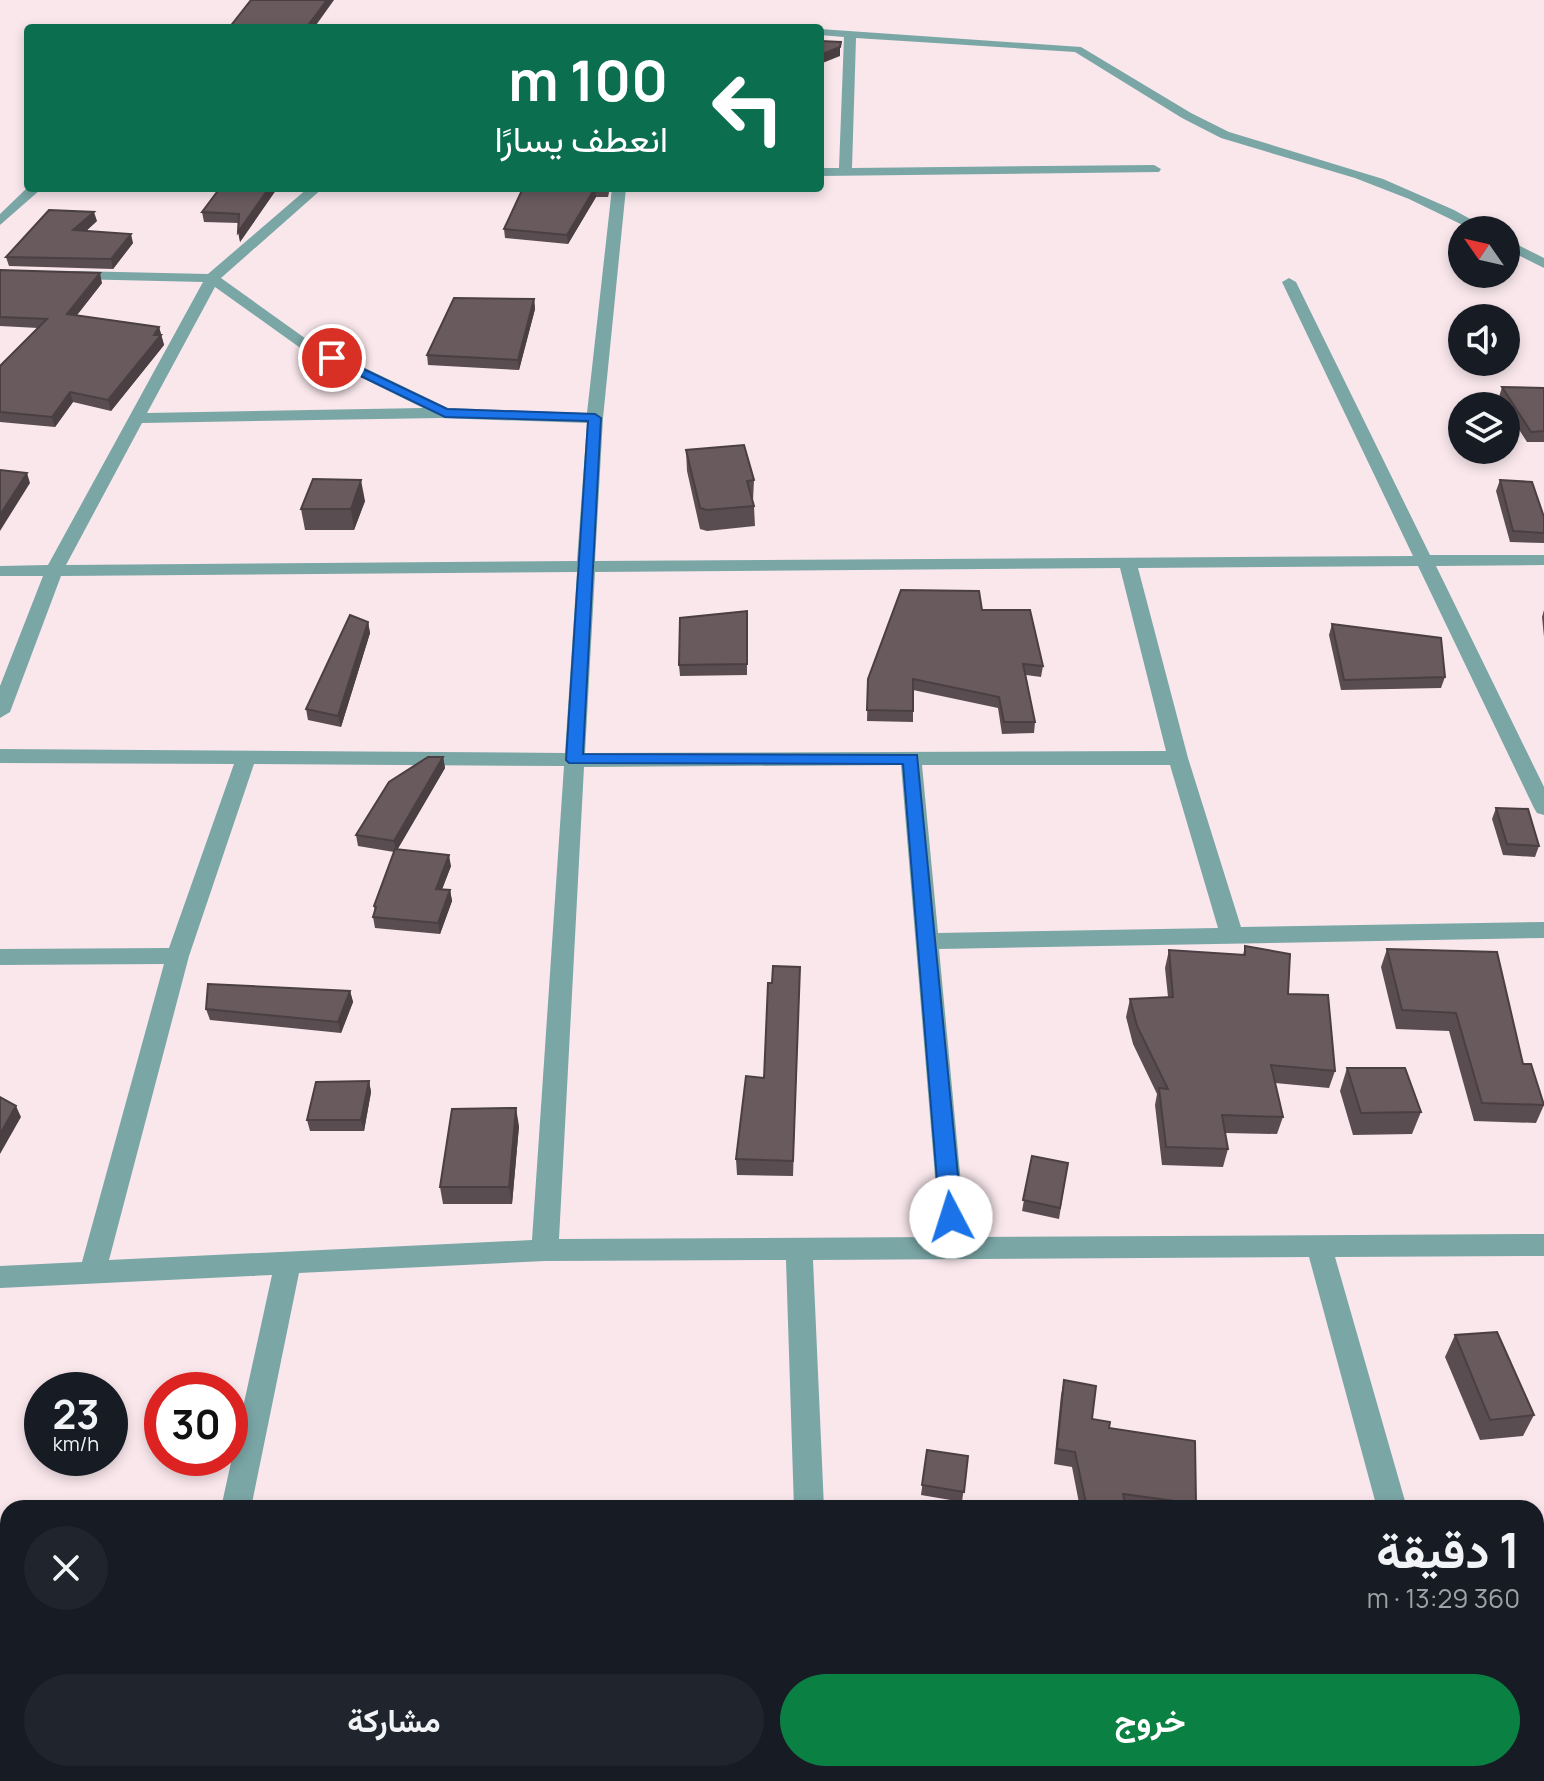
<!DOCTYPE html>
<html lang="ar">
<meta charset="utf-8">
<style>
body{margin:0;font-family:Manrope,Vazirmatn,sans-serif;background:#20242c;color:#f1f3f6;direction:rtl;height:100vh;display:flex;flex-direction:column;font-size:30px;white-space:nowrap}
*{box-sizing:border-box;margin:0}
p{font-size:26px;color:#9ea1a6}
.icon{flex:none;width:44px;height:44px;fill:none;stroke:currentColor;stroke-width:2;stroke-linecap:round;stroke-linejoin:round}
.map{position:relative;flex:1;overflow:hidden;direction:ltr}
.details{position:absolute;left:0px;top:1500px;width:1544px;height:282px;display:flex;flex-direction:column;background:#171b24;border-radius:24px 24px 0 0;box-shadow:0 4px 12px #0003;direction:rtl}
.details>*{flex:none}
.top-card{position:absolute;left:24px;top:24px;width:800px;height:168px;border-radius:8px;box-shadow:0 4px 12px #0003;direction:rtl;background:#0b6e4f;color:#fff;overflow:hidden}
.needle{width:52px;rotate:304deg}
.fabs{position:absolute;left:1448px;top:216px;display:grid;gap:16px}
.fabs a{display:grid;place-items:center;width:72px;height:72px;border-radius:50%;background:#171b24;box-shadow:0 4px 12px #0003;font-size:40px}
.speed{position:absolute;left:24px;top:1372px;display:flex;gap:16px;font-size:40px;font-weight:700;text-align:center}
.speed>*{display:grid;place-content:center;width:104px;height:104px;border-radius:50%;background:#171b24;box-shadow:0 4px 12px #0003;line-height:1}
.speed small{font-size:20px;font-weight:400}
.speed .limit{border:12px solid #d22;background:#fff;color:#111}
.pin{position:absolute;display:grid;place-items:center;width:68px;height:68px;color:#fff;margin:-34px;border:4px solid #fff;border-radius:50%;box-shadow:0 2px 8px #0007}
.me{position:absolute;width:88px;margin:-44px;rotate:355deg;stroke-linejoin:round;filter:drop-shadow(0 0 6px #0008)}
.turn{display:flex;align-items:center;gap:28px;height:168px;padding:0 24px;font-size:36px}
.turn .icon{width:104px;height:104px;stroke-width:2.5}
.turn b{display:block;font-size:56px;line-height:68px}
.round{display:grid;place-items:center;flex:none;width:84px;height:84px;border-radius:42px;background:#20242c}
.summary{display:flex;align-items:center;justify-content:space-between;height:136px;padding:0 24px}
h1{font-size:48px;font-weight:700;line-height:60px}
.button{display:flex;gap:16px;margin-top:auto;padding:16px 24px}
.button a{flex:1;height:92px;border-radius:48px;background:#0b8043;color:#fff;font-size:32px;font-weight:700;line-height:92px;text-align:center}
.button a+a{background:#20242c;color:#f1f3f6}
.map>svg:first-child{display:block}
</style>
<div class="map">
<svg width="1544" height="1781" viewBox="0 0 1544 1781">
<rect width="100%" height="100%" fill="#f9e7ec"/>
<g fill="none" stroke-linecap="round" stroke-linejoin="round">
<g fill="#7aa6a5" fill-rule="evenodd">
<polygon points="766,25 783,28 760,28"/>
<polygon points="820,29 1081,47 1191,113 1229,132 1383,179 1454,210 1490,230 1473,230 1409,199 1355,178 1221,138 1182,118 1075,52 856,38 852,168 1154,165 1161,169 1159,172 820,176 820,168 839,168 844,37 820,35"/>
<polygon points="28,187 40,190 0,225 0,214"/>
<path d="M 308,188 L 323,188 L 221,278 L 309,341 L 448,408 L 587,413 L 612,188 L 626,188 L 603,418 L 595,561 L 1413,556 L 1282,282 L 1289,278 L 1296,282 L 1430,555 L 1544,555 L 1544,565 L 1436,566 L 1544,787 L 1544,815 L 1537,813 L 1534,808 L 1418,566 L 1138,568 L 1188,758 L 1241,927 L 1544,922 L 1544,938 L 939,949 L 966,1237 L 1544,1234 L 1544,1256 L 1335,1257 L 1407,1508 L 1377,1508 L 1309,1257 L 813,1260 L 824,1508 L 794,1508 L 786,1260 L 545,1261 L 299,1273 L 251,1508 L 221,1508 L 272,1275 L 0,1288 L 0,1266 L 82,1262 L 164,964 L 0,965 L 0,949 L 169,948 L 234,764 L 0,763 L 0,749 L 565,753 L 577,572 L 61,576 L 10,712 L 0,718 L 0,686 L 43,576 L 0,576 L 0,566 L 48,565 L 203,282 L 73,279 L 66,275 L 73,271 L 208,274 ZM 215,287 L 299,347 L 423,408 L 147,413 ZM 440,418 L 587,423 L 577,561 L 66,565 L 142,423 ZM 1120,568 L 1166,751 L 585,753 L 595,572 ZM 254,764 L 564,766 L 532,1240 L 109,1260 L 189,956 ZM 901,765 L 940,1237 L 559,1239 L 584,767 ZM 922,765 L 1170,765 L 1218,928 L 938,933 Z"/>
<polygon points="1506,239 1544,258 1544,268 1506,249"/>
<polygon points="163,1774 195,1774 194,1781 162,1781"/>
<rect x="804" y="1774" width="32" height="7"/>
<polygon points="1449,1774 1481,1774 1483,1781 1451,1781"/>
</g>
</g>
<g fill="#5a4d51">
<polygon points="220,188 276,188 276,190 240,242 239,223 204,222 202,212"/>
<polygon points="523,188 610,188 608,197 596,197 568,244 505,238 504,229"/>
<polygon points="97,221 86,231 133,243 113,269 9,266 6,257"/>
<polygon points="0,270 102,283 77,315 159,327 164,345 111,411 73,402 55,427 0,422 0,366 38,328 0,326"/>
<polygon points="534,299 535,309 519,370 428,365 427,355"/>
<polygon points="1502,387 1544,388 1544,442 1527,442 1506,409 1506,406 1504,406 1499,397"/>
<polygon points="686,450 754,480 753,501 754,506 755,526 707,531 700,529 687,471"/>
<polygon points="1500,480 1544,517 1544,543 1510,542 1496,491"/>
<polygon points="365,501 354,530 305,530 301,509"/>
<polygon points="982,610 1043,666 1041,677 1026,675 1035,722 1034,733 1002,734 998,708 913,690 913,722 867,721 868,679"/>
<polygon points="1544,610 1544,637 1542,617"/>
<polygon points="747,611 747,675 680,676 679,665"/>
<polygon points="368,622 370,633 341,727 308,720 306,709"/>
<polygon points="1332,624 1445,677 1441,688 1341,690 1329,635"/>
<polygon points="443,757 445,768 397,850 451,866 442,889 450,890 452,901 440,934 375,928 373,917 375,912 374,906 394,852 358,846 356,835"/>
<polygon points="1496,808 1539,846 1535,857 1503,855 1492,819"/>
<polygon points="1245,946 1288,994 1335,1071 1329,1088 1275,1083 1283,1117 1277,1134 1225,1133 1228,1149 1223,1167 1162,1165 1155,1105 1157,1094 1133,1044 1126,1017 1130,999 1168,997 1165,968 1169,950 1243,955"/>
<polygon points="1387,949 1523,1064 1544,1105 1536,1123 1474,1121 1449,1031 1396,1029 1381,967"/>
<polygon points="800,967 793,1176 737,1175 736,1159 764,1078 772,983"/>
<polygon points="350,991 353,1002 341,1033 210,1020 206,1009"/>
<polygon points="1347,1068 1421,1112 1412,1134 1353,1135 1340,1091"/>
<polygon points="369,1081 371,1092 364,1131 310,1131 307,1120"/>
<polygon points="519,1126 512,1204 443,1204 440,1187"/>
<polygon points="1032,1156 1068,1163 1059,1219 1022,1211"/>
<polygon points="1455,1335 1534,1415 1523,1436 1480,1440 1445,1357"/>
<polygon points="1064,1380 1092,1419 1196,1504 1194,1508 1080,1508 1072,1467 1054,1464 1061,1395"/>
<polygon points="927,1450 968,1456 962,1502 921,1495"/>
<polygon points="8,1660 8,1702 3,1702 0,1698 0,1682"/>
<polygon points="386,1774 519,1774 518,1777"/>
<polygon points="1016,1774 1058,1774 1052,1781 1024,1781"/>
<polygon points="1127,1774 1178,1774 1179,1781 1128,1781"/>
</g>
<g fill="#4a3f42">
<polygon points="327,0 334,0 314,28 306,28"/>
<polygon points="840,47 840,56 820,64 820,55"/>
<polygon points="269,188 276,188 276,190 240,242 238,232"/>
<polygon points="595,188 596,197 568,244 567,235"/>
<polygon points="94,212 97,221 76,240 73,230"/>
<polygon points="131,234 133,243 113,269 111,259"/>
<polygon points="100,273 102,283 70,324 67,314"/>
<polygon points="534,299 535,309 519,370 518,360"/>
<polygon points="159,327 164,345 111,411 108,400"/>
<polygon points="70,392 73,402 55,427 52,417"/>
<polygon points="27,473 30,483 0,531 0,515"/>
<polygon points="361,480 365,501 354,530 351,509"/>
<polygon points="368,622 370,633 341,727 338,716"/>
<polygon points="443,757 445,768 396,852 394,841"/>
<polygon points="449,855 451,866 438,900 436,889"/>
<polygon points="450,890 452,901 440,934 438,923"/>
<polygon points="350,991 353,1002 341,1033 338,1022"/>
<polygon points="369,1081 371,1092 364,1131 361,1120"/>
<polygon points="16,1106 21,1117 0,1154 0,1134"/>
<polygon points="516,1108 519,1126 512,1204 509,1187"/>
<polygon points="1053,1774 1058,1774 1052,1781 1048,1781"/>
</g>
<g fill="#695a5e" stroke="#4a3f42" stroke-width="2">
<polygon points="251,0 327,0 306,28 229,28"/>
<polygon points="820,41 841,42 840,47 820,55"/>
<polygon points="220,188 269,188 238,232 239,214 202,212"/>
<polygon points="523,188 595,188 567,235 504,229"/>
<polygon points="49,210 94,212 73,230 131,234 111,259 6,257"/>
<polygon points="0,270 100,273 67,314 159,327 154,335 161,335 108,400 70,392 52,417 0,412 0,366 47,319 0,317"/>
<polygon points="454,298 534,299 518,360 427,355"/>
<polygon points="1502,387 1544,388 1544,431 1531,432"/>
<polygon points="744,445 754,480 747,481 754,506 707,510 700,508 686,450"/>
<polygon points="0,470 27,473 0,515"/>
<polygon points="313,479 361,480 351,509 301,509"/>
<polygon points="1500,480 1532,482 1544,517 1544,533 1513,531"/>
<polygon points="901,590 979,591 982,610 1030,610 1043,666 1023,664 1035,722 1004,722 999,697 913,679 913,711 867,710 868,679"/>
<polygon points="747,611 747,664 679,665 680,618"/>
<polygon points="350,615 368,622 338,716 306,709"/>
<polygon points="1332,624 1441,638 1445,677 1344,680"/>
<polygon points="428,757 443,757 394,841 356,835 389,782"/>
<polygon points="1496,808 1528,809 1539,846 1507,844"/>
<polygon points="395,849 449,855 436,889 450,890 438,923 373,917 376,907 374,906"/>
<polygon points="1245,946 1290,954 1288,994 1328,995 1335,1071 1271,1065 1283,1117 1222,1115 1228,1149 1166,1147 1159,1088 1168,1089 1137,1026 1130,999 1173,997 1169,950 1245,955"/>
<polygon points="1387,949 1497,952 1523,1064 1531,1064 1544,1105 1482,1103 1456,1013 1402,1010"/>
<polygon points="773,966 800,967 793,1161 736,1159 746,1076 764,1078 768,983 772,983"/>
<polygon points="208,984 350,991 338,1022 206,1009"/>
<polygon points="1347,1068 1405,1068 1421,1112 1361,1113"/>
<polygon points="369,1081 361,1120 307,1120 316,1082"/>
<polygon points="0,1097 16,1106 0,1134"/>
<polygon points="516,1108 509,1187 440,1187 452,1109"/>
<polygon points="1032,1156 1068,1163 1060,1208 1023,1200"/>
<polygon points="1497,1332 1534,1415 1490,1420 1455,1335"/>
<polygon points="1064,1380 1096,1386 1092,1419 1110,1422 1109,1428 1195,1441 1196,1504 1123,1494 1126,1508 1087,1508 1075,1452 1057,1449"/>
<polygon points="927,1450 968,1456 964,1492 922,1485"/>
<polygon points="8,1660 8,1693 0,1693 0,1682"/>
<polygon points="1029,1774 1053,1774 1048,1781 1037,1781"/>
<polygon points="1131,1774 1178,1774 1179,1781 1132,1781"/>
</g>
<polygon fill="#1a73e8" stroke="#114b97" stroke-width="2" points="332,354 447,409 595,414 601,418 583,754 917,755 962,1217 959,1224 951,1226 944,1224 940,1217 903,764 569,763 566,760 588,421 445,417 328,360 328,355"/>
</svg>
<div class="fabs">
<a><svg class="needle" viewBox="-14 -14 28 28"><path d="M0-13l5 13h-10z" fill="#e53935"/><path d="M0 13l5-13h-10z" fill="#9ea1a6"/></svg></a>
<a><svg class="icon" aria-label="sound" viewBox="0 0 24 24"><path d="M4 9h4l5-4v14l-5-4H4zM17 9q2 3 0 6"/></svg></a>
<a><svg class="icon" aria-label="layers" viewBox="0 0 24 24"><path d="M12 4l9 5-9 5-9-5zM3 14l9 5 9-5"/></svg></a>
</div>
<div class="speed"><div>23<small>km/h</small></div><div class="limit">30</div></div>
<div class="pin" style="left:332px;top:358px;background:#d93025"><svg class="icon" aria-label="arrive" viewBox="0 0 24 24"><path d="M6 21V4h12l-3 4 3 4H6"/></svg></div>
<svg class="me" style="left:951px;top:1217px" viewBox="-20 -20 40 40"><circle r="19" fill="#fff"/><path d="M0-13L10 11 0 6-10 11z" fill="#1a73e8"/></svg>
<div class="top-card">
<div class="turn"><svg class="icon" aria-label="left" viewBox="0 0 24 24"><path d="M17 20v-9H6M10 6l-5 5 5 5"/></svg><div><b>100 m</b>انعطف يسارًا</div></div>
</div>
<section class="details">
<div class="summary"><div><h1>1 دقيقة</h1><p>360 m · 13:29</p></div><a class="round"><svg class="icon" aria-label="close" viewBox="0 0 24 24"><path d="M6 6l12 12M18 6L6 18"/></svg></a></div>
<div class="button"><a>خروج</a><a>مشاركة</a></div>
</section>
</div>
